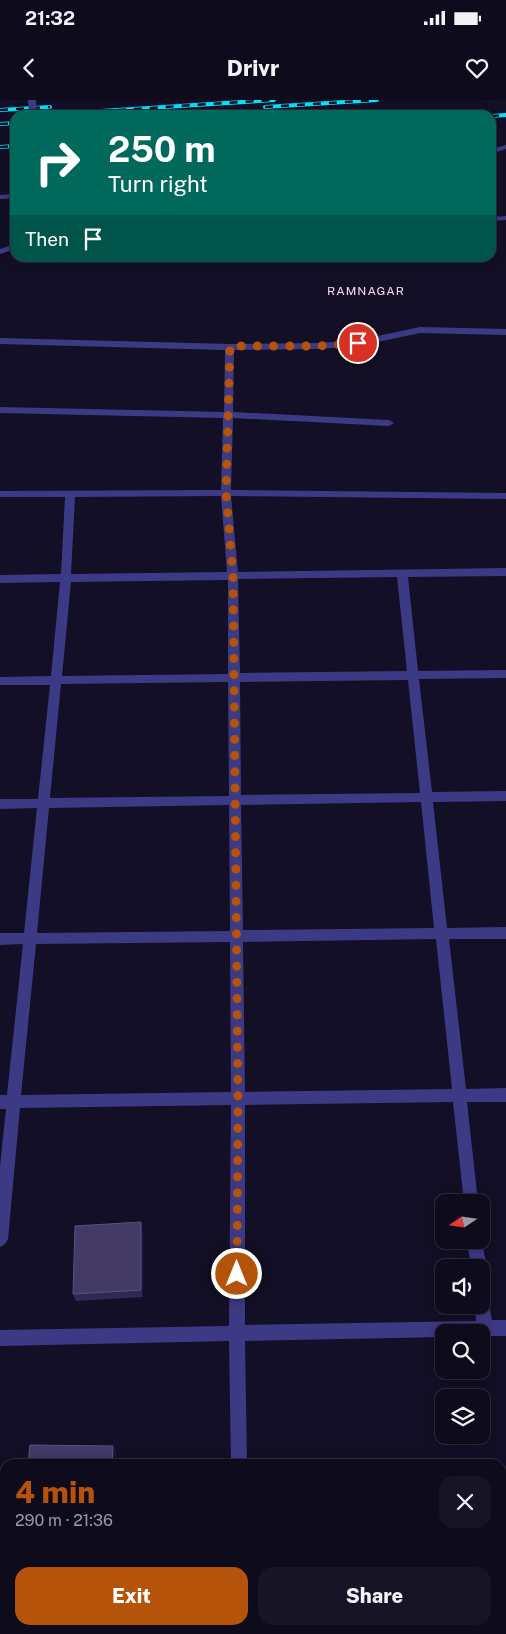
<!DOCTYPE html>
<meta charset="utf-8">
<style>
body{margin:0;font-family:"Public Sans",sans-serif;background:#171425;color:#f1f3f6;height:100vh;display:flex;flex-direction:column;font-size:19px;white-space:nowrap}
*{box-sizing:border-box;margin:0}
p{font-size:16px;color:#9b9ba3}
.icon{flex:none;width:28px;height:28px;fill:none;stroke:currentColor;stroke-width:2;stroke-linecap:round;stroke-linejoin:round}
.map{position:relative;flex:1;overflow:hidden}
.drawer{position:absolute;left:0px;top:1359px;width:506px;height:176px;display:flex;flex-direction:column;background:#0e0b1c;border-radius:15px 15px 0 0;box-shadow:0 2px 12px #0003,0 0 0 1px #2e2b3b}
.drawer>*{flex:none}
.hud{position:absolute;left:10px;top:10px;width:486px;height:152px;border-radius:15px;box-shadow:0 2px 12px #0003,0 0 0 1px #2e2b3b;background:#00695c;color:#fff;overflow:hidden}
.needle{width:32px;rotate:257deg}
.controls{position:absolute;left:435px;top:1094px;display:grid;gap:10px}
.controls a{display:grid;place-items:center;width:55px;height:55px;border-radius:10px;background:#0e0b1c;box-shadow:0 2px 12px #0003,0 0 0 1px #2e2b3b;font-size:25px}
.pin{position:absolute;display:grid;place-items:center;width:42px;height:42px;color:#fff;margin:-21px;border:2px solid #fff;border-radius:50%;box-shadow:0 1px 5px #0007}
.me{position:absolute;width:55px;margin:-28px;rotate:0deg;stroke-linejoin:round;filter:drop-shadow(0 0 4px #0008)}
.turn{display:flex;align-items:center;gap:18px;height:105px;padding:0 15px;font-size:22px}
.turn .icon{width:65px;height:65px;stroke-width:2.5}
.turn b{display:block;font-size:35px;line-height:42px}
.then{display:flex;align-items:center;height:48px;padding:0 15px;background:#0003;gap:10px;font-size:19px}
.round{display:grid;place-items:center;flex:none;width:52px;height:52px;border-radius:15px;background:#171425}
.summary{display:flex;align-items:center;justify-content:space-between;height:85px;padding:0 15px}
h1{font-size:30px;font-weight:800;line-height:38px;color:#b45309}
.cta{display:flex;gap:10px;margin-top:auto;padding:10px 15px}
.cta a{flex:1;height:58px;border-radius:15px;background:#b45309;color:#fff;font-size:20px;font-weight:800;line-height:58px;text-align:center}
.cta a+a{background:#171425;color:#f1f3f6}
.status{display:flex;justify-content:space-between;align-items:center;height:35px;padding:0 25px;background:#0e0b1c;direction:ltr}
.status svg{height:14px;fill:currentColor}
header{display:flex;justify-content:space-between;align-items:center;height:65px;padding:0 15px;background:#0e0b1c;font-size:22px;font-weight:800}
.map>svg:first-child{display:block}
</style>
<div class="status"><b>21:32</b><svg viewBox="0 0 49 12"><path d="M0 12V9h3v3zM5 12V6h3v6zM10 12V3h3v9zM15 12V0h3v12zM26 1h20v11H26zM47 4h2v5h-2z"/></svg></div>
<header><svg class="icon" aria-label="back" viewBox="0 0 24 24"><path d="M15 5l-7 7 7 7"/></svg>Drivr<svg class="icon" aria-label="heart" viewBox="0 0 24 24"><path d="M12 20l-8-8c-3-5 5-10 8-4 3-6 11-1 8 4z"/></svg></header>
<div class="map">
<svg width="506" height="1534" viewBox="0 0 506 1534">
<rect width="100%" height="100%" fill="#130f26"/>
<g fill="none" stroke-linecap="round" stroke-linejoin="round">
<g fill="#3d3a85" fill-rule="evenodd">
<polygon points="506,45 506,49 491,54 491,49"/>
<polygon points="15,94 15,98 0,99 0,95"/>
<polygon points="506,116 506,120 491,121 491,117"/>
<polygon points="15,144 15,149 0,154 0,149"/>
<path d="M 420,227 L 506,229 L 506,235 L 420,233 L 359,246 L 318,249 L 234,250 L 233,312 L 389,320 L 394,323 L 389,326 L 233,318 L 231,390 L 506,393 L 506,399 L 231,396 L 238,472 L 506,468 L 506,476 L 408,477 L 418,571 L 506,570 L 506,578 L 419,579 L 432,692 L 506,691 L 506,701 L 433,702 L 447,828 L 506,827 L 506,839 L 449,839 L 466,989 L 506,988 L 506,1002 L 467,1002 L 478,1102 L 464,1102 L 453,1002 L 245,1005 L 245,1225 L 476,1221 L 475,1205 L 481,1205 L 481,1184 L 486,1187 L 492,1220 L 506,1220 L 506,1236 L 481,1236 L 481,1232 L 444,1232 L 444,1237 L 245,1241 L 247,1364 L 231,1364 L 229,1241 L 0,1246 L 0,1230 L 229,1226 L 231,1005 L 20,1008 L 8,1139 L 5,1144 L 0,1147 L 0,1066 L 6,1009 L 0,1009 L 0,995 L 7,995 L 23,844 L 0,845 L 0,833 L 24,833 L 37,708 L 0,709 L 0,699 L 38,699 L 50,585 L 0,585 L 0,577 L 51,576 L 60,482 L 0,483 L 0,475 L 61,474 L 65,397 L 0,397 L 0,391 L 221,390 L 223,318 L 0,313 L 0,307 L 224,312 L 225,250 L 0,244 L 0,238 L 230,244 L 318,243 L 359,240 ZM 221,396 L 227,472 L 71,474 L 75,397 ZM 397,477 L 407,571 L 240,573 L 238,479 ZM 228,480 L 228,574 L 62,576 L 71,482 ZM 408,580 L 420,693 L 241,695 L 240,582 ZM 228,582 L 229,696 L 50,698 L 61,584 ZM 421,702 L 434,828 L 243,830 L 241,705 ZM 229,705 L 230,831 L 37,833 L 49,708 ZM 436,839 L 452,989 L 245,992 L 243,842 ZM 230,842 L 231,992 L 21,995 L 36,844 Z"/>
<polygon points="481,1137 487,1168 484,1173 481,1175 481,1168 471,1168 467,1140 481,1140"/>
<rect x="0" y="1481" width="5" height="18"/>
<polygon points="501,1496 506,1498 506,1519 501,1517"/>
<polygon points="233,1530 251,1530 252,1534 234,1534"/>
</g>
<g stroke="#00e5ff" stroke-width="4">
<g id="rail">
<polyline points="265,7 377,0"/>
<polyline points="0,10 50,7"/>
<polyline points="38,15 274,0"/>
<polyline points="491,16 506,15"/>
<polyline points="0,24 15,23"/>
<polyline points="0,47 15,46"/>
</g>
</g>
<use href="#rail" stroke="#130f26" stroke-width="2.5" stroke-dasharray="8" stroke-linecap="butt"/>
<polyline stroke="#3d3a85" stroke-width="8" points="32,0 33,15"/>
</g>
<polygon fill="#312854" points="143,1131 143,1197 76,1201 73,1194"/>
<g fill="#1d163a">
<polygon points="141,1122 143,1131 143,1197 141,1190"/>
<polygon points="113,1346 116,1350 116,1364 112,1364"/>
</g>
<g fill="#433a66" stroke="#5a527e">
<polygon points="141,1122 141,1190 73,1194 75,1126"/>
<polygon points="30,1345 113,1346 112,1364 28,1364"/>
</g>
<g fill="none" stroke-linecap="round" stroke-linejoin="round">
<polyline stroke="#b45309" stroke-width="9" stroke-dasharray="0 16.2" points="237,1174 238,998 233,476 226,393 230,246 318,246 358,243"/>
</g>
<g text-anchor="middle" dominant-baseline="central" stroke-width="5" stroke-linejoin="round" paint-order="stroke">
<g font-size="12" letter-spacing="1" fill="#ffd6f0" stroke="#130f26">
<text x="366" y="191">RAMNAGAR</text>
</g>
</g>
</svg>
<div class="controls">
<a><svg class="needle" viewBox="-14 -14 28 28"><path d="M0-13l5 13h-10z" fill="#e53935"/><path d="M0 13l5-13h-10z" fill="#9b9ba3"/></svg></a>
<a><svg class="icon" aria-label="sound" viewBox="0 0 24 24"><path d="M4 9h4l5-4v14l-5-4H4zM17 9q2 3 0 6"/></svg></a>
<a><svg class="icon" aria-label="search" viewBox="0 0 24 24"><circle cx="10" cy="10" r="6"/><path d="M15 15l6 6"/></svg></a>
<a><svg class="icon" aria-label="layers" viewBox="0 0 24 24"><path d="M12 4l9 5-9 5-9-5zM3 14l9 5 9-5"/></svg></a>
</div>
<div class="pin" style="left:358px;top:243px;background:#d93025"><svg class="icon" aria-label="arrive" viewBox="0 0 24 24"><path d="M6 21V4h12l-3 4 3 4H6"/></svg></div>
<svg class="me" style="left:237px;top:1174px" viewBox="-20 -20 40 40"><circle r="17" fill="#b45309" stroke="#fff" stroke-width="3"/><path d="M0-11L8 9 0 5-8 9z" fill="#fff"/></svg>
<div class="hud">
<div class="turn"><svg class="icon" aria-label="right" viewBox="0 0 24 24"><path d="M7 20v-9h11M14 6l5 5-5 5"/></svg><div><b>250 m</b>Turn right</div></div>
<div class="then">Then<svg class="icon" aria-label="arrive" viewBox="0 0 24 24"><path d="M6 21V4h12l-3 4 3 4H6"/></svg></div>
</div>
<section class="drawer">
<div class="summary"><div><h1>4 min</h1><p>290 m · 21:36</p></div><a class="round"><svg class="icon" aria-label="close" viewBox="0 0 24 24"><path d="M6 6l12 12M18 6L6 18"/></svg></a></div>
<div class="cta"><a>Exit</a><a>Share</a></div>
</section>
</div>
